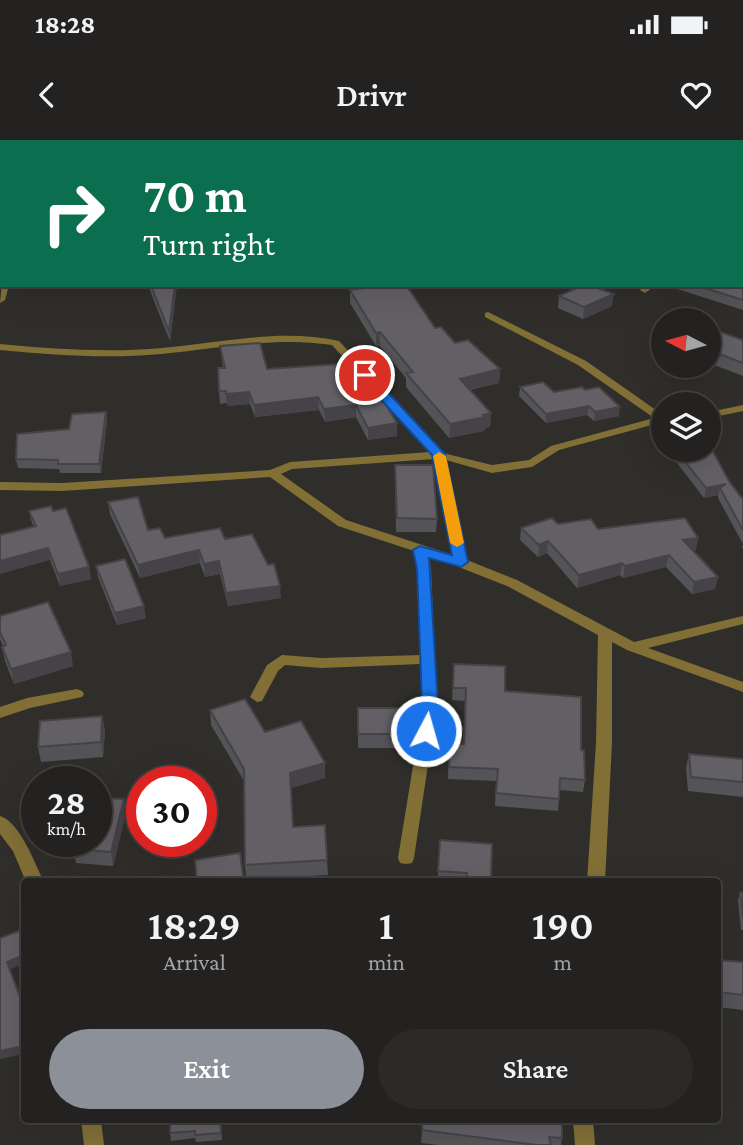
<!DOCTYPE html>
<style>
body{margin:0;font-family:"Crimson Pro",serif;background:#2b2a29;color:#f1f3f6;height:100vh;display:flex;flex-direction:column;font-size:26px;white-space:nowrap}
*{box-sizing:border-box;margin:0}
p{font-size:23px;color:#a3a4a5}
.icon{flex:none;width:38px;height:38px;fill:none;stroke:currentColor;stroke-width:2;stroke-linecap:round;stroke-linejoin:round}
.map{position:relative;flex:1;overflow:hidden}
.details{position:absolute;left:21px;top:738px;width:700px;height:245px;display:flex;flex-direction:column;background:#232220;border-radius:7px;box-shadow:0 7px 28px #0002,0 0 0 2px #403f3e}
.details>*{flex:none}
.guide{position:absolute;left:0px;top:0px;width:744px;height:147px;box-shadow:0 7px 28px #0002,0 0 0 2px #403f3e;background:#0b6e4f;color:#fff;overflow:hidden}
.needle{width:46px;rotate:276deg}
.buttons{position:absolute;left:651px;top:168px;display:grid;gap:14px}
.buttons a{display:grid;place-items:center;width:70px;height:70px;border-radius:50%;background:#232220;box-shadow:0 7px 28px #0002,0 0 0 2px #403f3e;font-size:35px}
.speed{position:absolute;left:21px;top:626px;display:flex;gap:14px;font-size:35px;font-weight:700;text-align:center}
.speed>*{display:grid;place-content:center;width:91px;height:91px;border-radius:50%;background:#232220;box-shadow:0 7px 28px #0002,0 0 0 2px #403f3e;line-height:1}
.speed small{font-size:18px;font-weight:400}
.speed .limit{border:10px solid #d22;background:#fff;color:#111}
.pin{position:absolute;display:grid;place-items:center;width:60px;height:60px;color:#fff;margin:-30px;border:4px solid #fff;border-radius:50%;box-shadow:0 2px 7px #0007}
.me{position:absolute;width:77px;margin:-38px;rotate:6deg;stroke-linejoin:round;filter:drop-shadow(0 0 5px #0008)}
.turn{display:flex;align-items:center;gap:24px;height:147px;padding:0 28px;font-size:32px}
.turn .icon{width:91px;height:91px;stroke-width:2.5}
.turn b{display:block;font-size:49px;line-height:60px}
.eta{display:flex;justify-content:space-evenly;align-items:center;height:119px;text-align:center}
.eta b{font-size:42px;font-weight:600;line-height:49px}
.primary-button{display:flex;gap:14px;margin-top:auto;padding:14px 28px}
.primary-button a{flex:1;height:80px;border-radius:42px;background:#8c9099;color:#fff;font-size:28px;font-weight:600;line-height:80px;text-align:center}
.primary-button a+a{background:#2b2a29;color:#f1f3f6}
.status{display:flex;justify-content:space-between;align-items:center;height:49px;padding:0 35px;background:#232220;direction:ltr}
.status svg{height:19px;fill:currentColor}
header{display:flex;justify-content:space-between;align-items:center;height:91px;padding:0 28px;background:#232220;font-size:32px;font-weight:600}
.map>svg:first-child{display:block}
</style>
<div class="status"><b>18:28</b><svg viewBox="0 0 49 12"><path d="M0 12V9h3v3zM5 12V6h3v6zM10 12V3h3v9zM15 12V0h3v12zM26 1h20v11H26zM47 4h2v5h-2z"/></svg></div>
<header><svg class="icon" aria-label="back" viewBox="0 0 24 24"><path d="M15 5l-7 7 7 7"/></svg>Drivr<svg class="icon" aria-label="heart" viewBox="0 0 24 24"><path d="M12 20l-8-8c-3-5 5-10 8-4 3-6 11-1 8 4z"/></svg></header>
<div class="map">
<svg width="743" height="1005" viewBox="0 0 743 1005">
<rect width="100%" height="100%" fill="#2f2e2a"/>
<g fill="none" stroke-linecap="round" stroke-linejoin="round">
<g fill="#816f36" fill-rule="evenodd">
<rect x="742" y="65" width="1" height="6"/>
<polygon points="2,143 2,145 9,145 5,160 0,163"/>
<polygon points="645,145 656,145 645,153 640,150"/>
<path d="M 488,172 L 586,221 L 663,275 L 663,282 L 559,310 L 532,327 L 492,333 L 446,320 L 467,420 L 517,440 L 634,502 L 743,476 L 743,484 L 648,508 L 743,542 L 743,552 L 627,510 L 612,502 L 612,603 L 605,742 L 587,742 L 596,603 L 598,495 L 507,446 L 428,415 L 431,429 L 437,565 L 414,718 L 412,723 L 406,724 L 400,723 L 398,718 L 423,565 L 421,524 L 321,528 L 285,525 L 278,531 L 262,561 L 257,562 L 250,557 L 267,525 L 282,515 L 321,518 L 421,515 L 417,429 L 414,411 L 338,386 L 270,337 L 62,351 L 0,350 L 0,342 L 62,343 L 270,330 L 290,322 L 430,312 L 332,205 C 274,196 218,209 161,214 C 107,219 54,215 0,210 L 0,204 C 54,209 108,213 162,208 C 221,203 279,188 339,201 L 443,313 L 492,325 L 529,320 L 551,306 L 654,278 L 578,225 L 485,177 L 485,173 ZM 434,319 L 453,415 L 346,380 L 281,334 L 292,329 Z"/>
<polygon points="743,265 743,271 709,278 709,272"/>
<polygon points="77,549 82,551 84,554 82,557 30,568 0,578 0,567 27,558"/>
<path d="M 0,676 C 20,682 35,724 44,742 L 26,742 L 13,711 L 0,694 Z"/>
<polygon points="81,980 101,980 104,1005 84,1005"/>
<polygon points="573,980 593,980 595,1005 575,1005"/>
</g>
</g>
<g fill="#545357">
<polygon points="664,0 743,0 743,5 742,5 742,2 668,2"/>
<polygon points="743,105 743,170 665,145 742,145"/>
<polygon points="148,145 177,145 170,201 154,161"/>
<polygon points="350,150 435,188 455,203 500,229 499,243 470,250 491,273 490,287 485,288 484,291 449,298 406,247 406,238 380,206 376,206 350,163"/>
<polygon points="559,156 612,166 583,179 558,168"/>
<polygon points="709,188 743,200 743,236 709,223"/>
<polygon points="220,206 267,229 347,243 397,296 368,300 356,277 325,282 319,270 255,277 250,264 227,266 227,263 220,264 219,251 223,228"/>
<polygon points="520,247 554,252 619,276 594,281 587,275 546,283 519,256"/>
<polygon points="106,272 107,281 101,333 60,333 59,329 18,328 16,319 69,289"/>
<polygon points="667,310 709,310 730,343 743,359 743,409 742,407 743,404 718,358 718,355 704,358"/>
<polygon points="395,325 437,379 436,392 396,392"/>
<polygon points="108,362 148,390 165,398 225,399 281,458 228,466 220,434 205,437 200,423 140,438 110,374"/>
<polygon points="29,371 53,371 89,427 91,439 60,446 50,420 32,383"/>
<polygon points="558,384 598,389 696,410 693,410 718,437 715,449 692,454 666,427 623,438 620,435 577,448 547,413 538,417 520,400 521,388"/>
<polygon points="96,426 146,478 117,485 98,437"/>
<polygon points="0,476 73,526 14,544 5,521 2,507 3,506 0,499"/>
<polygon points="454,524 505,551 581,610 585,640 583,652 560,650 558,671 495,666 496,641 448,639 449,604 463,604 465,561 452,560"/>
<polygon points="210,570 265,592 325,638 291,648 293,687 327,720 328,735 246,740 245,725 244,641 211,585"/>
<polygon points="102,576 105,591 103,617 41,622 38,607"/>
<polygon points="358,594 404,594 403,608 358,608"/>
<polygon points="689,614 743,619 743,657 688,651 686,628"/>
<polygon points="126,673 113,726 76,723 73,709 69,709 68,702 96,702"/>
<polygon points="440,700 491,739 466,740 438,738"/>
<polygon points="740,753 743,753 743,790 741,790 738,760"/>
<polygon points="718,820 743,822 743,870 718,867"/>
<polygon points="221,980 222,1000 196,1002 195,998 171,1001 170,993"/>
<polygon points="423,980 562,998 561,1005 438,1005 421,1003"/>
</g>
<g fill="#454347">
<polygon points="175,145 177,145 170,201 169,191"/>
<polygon points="614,154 612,166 583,179 584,167"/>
<polygon points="380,192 380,206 376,206 376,193"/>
<polygon points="500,229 499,243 459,252 460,239"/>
<polygon points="249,252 250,264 227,266 226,254"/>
<polygon points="318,257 319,270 255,277 254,265"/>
<polygon points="356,265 356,277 325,282 324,269"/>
<polygon points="589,266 587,275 546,283 546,274"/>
<polygon points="620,267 619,276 594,281 595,272"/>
<polygon points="106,272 107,281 101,333 99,324"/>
<polygon points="491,273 490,287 485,288 484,291 449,298 450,284"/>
<polygon points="397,283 397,296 368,300 368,288"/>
<polygon points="726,344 720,348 718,355 704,358 706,348"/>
<polygon points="698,398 696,410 681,412 683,400"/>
<polygon points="548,401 547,413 538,417 539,405"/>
<polygon points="48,408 50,420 0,434 0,421"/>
<polygon points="199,410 200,423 140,438 138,425"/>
<polygon points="669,415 666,427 623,438 625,426"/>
<polygon points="219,421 220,434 205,437 204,424"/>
<polygon points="622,423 620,435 577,448 579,435"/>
<polygon points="89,427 91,439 60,446 58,434"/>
<polygon points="718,437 715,449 692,454 694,442"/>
<polygon points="280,446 281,458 228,466 226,453"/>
<polygon points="144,466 146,478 117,485 115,473"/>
<polygon points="71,512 73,526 14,544 11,529"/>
<polygon points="102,576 105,591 103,617 101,602"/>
<polygon points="325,623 325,638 291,648 290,633"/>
<polygon points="124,659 126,673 113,726 111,712"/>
<polygon points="24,815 24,823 9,830 7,822"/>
<polygon points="24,906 24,914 0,919 0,911"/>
</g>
<g fill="#626065" stroke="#454347" stroke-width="2">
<polygon points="678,0 741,0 741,2 685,2"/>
<rect x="742" y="7" width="1" height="22"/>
<polygon points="742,104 743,105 743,160 695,145 742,145"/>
<polygon points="151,145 175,145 169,191 153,151"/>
<polygon points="387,145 406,145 435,188 441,187 455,203 468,200 500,229 460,239 491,273 483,275 485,277 450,284 406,233 413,232 380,192 376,193 350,150"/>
<polygon points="583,145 589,145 614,154 584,167 559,156"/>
<polygon points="709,188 743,200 743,223 709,210"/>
<polygon points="260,203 267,229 340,224 347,243 371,240 397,283 368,288 356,265 324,269 318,257 254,265 249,252 226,254 226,251 219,251 218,228 225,228 220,206"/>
<polygon points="543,242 554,252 582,247 585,250 599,247 620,267 595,272 589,266 546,274 520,247"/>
<polygon points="106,272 99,324 58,324 58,320 16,319 17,294 69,289 72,274"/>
<polygon points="709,304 730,343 743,359 743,390 720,348 726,344 706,348 676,310 709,310"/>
<polygon points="395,325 433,325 437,379 397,378"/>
<polygon points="138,357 148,390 160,388 165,398 220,388 225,399 252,394 268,425 274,424 280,446 226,453 219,421 204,424 199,410 138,425 108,362"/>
<polygon points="51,366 53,371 66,368 89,427 58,434 48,408 0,421 0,395 36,386 29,371"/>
<polygon points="552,378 558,384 591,379 598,389 685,378 698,398 683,400 718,437 694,442 669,415 625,426 622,423 579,435 548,401 539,405 521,388"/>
<polygon points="125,419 144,466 115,473 96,426"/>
<polygon points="48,462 71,512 11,529 2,507 6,505 0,492 0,476"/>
<polygon points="454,524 505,526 505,551 581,557 581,610 584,610 585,640 560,638 559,659 496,653 498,629 449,627 449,604 464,604 466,548 453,548"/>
<polygon points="245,559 265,592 301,581 325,623 290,633 293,687 325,685 327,720 245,725 244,629 210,570"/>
<polygon points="358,568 403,568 404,594 358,594"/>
<polygon points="102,576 101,602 38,607 40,581"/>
<polygon points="689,614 743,619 743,642 691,637"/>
<polygon points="96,658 124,659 111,712 73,709 74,702 96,702"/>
<polygon points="440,700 492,704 491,739 514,739 514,742 467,742 467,733 438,731"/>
<polygon points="240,713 244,742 197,742 195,720"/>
<polygon points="740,753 743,753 743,778"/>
<polygon points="24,789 24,815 7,822 24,868 24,906 0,911 0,798"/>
<polygon points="718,820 743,822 743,855 718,852"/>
<polygon points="170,980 220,980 221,993 195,995 195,991 170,993"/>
<polygon points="423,980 562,980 562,998 549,997 551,1005 537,1005 422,990"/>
</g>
<polygon fill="#1a73e8" stroke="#114b97" stroke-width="2" points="365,231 369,232 445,314 468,422 461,427 429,418 438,565 435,591 426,597 417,591 422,565 417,429 413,410 420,406 452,415 432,315 360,237 359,235"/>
<polygon fill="#f59e0b" points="439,312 446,316 464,403 457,407 450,403 433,316"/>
</svg>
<div class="buttons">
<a><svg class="needle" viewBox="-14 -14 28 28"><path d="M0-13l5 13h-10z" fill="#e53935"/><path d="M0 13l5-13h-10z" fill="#a3a4a5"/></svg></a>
<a><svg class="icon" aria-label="layers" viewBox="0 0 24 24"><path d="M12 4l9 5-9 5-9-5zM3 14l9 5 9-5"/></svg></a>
</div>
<div class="speed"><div>28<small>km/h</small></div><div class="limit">30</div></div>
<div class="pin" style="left:365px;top:235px;background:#d93025"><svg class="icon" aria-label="arrive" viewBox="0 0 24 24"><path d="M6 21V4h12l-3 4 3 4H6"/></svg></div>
<svg class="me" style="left:426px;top:591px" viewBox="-20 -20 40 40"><circle r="17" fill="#1a73e8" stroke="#fff" stroke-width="3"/><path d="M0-11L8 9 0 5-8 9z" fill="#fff"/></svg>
<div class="guide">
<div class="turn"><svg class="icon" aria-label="right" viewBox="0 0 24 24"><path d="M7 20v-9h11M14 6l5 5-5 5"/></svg><div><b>70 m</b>Turn right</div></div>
</div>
<section class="details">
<div class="eta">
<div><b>18:29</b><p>Arrival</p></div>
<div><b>1</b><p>min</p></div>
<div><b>190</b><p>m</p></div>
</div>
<div class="primary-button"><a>Exit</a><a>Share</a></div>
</section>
</div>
